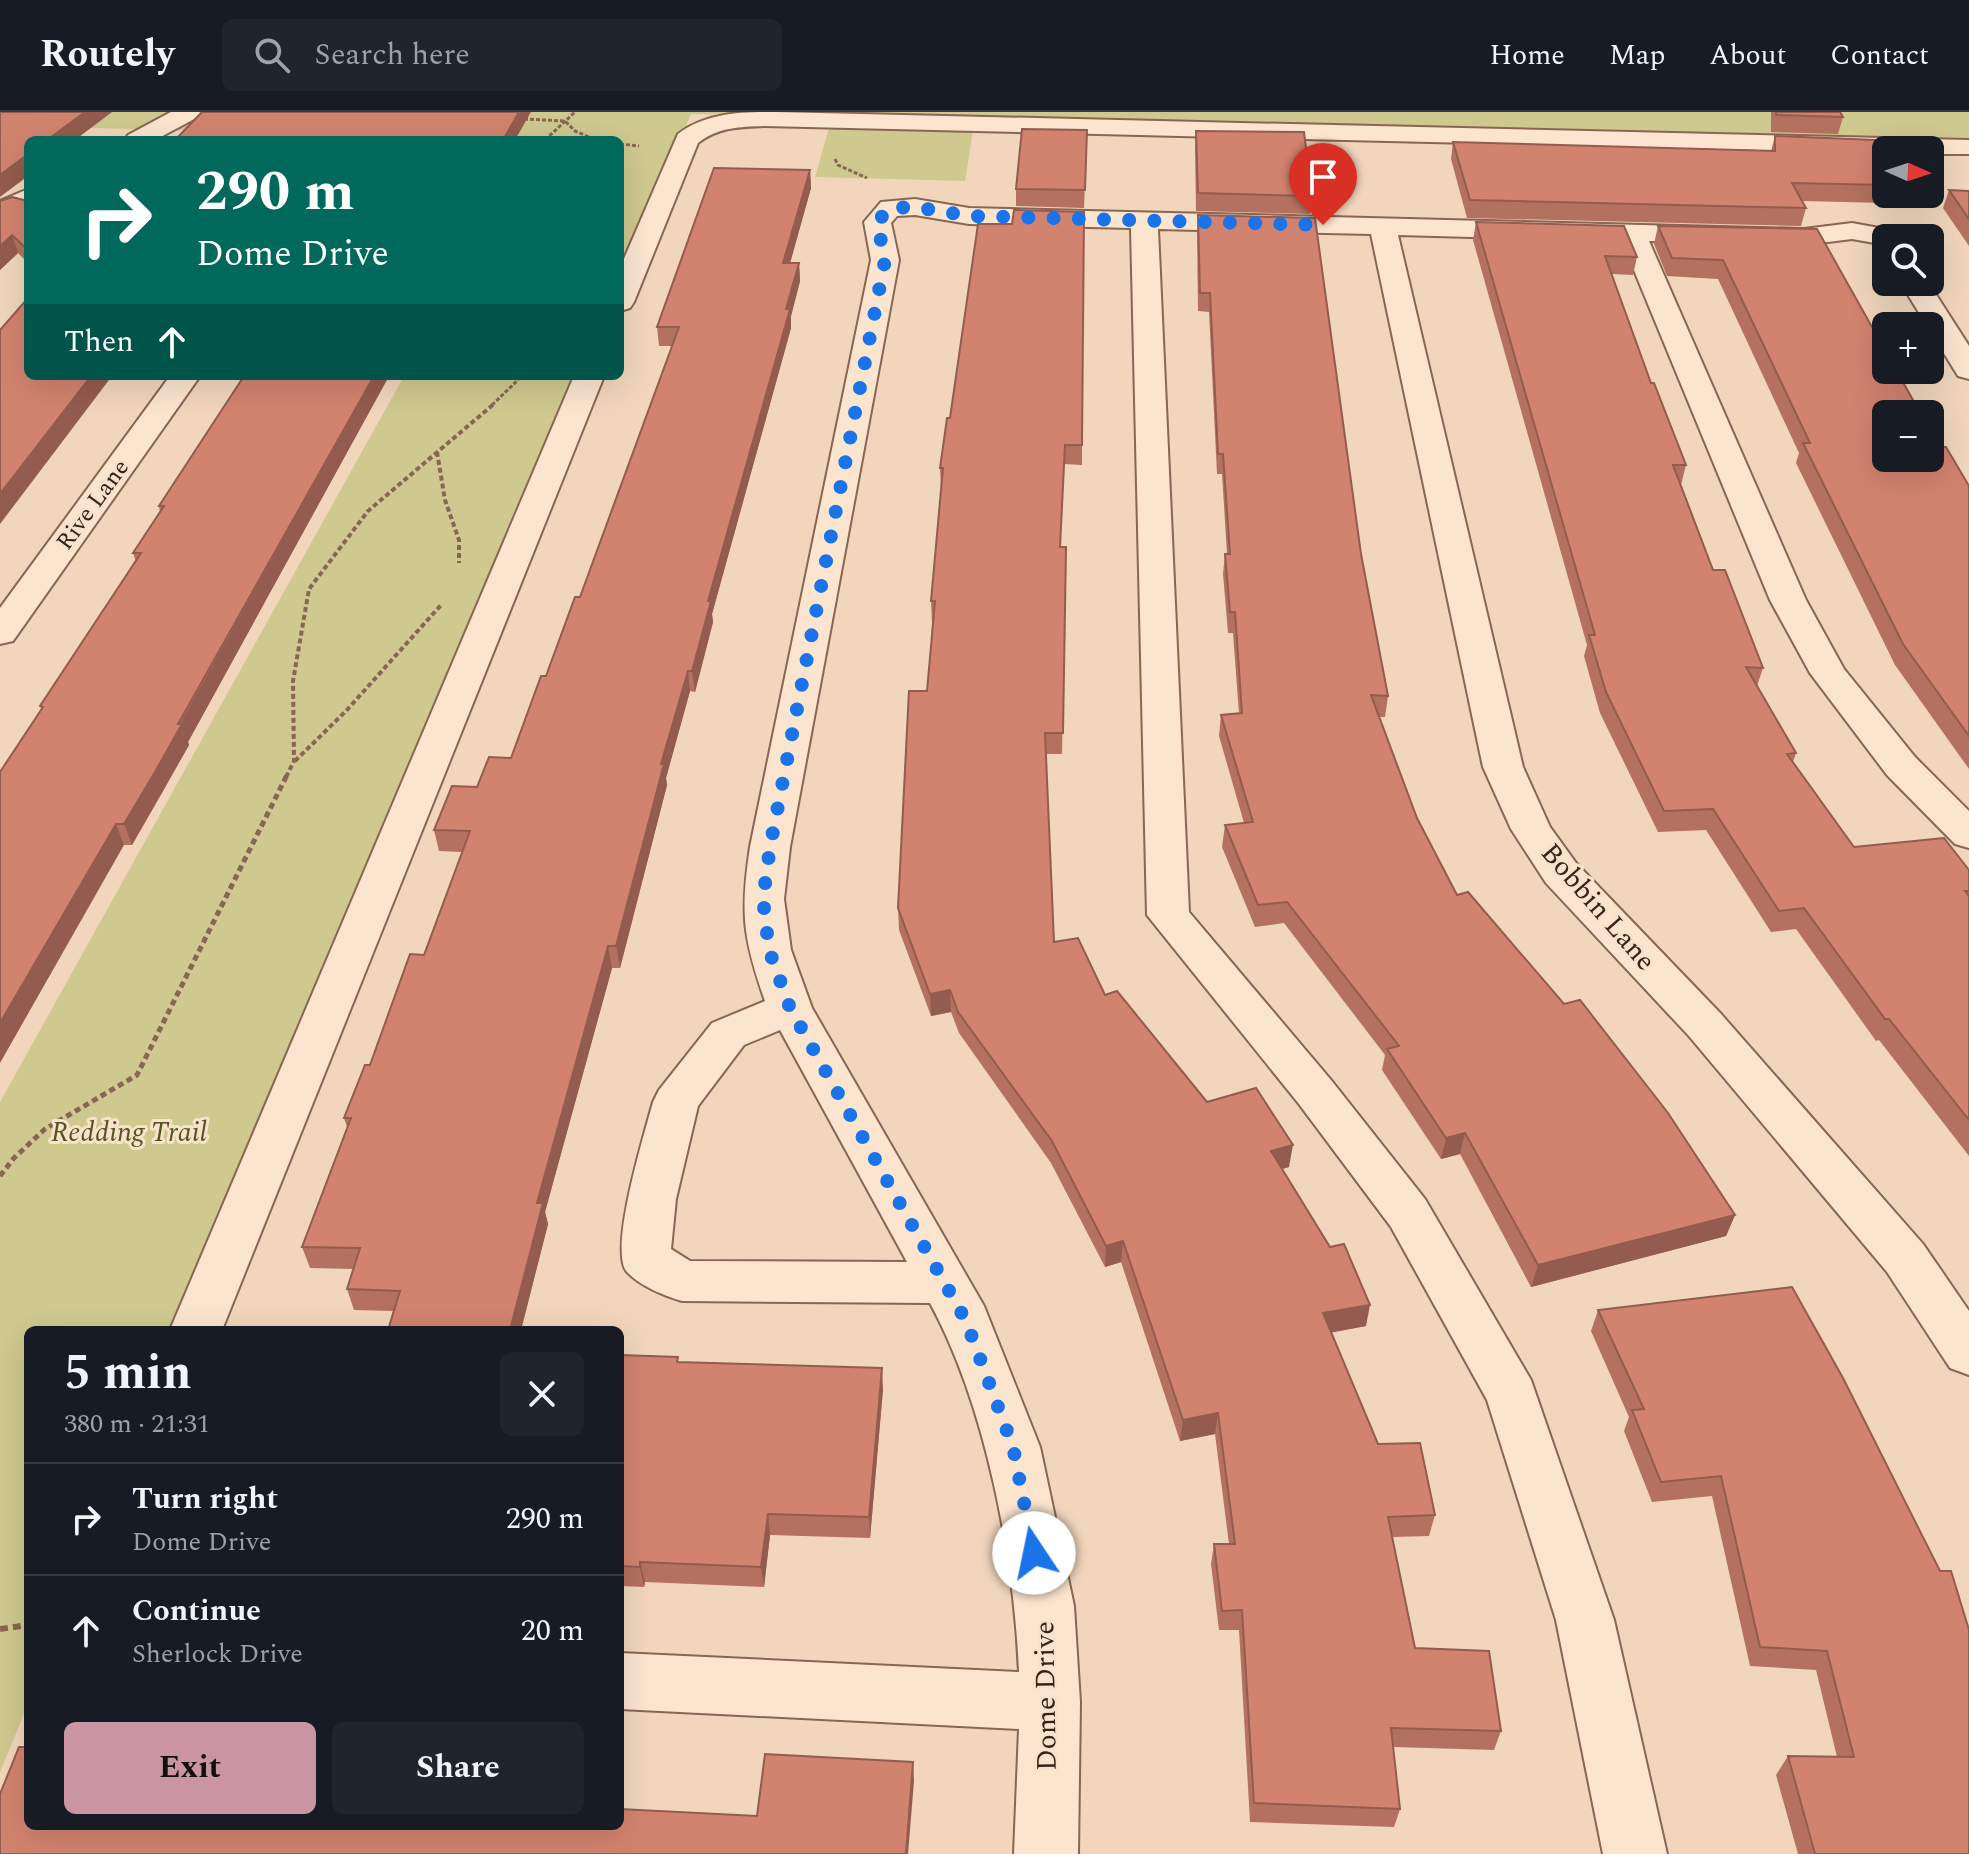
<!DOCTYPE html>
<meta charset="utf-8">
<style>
body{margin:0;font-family:Spectral,serif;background:#20242c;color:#f1f3f6;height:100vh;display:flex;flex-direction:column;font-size:30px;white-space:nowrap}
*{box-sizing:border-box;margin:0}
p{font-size:26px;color:#9ea1a6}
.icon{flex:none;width:44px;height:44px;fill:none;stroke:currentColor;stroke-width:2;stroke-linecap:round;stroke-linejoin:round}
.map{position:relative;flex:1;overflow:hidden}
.drawer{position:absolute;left:24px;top:1214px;width:600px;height:504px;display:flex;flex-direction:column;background:#171b24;border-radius:12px;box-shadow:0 8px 32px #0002}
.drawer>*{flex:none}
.hud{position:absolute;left:24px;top:24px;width:600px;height:244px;border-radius:12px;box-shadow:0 8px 32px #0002;background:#00695c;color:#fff;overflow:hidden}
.needle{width:52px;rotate:93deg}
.fabs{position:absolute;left:1872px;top:24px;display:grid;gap:16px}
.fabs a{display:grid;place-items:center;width:72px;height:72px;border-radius:12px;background:#171b24;box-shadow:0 8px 32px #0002;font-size:40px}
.pin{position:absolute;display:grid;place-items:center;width:68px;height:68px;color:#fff;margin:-82px -34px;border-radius:50% 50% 50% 0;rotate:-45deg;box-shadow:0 0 8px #0007}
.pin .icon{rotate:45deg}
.me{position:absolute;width:88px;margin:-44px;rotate:349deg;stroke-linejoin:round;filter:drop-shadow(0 0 6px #0008)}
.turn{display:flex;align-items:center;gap:28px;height:168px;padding:0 40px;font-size:36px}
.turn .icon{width:104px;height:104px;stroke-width:2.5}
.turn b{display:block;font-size:56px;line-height:68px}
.then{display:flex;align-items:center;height:76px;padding:0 40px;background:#0003;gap:16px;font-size:30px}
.round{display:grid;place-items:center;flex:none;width:84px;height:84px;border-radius:12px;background:#20242c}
.overview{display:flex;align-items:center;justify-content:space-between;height:136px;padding:0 40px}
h1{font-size:48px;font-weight:700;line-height:60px}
.primary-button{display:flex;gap:16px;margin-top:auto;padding:16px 40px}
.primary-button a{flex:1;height:92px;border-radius:12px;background:#cb94a2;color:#111;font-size:32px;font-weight:700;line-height:92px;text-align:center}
.primary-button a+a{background:#20242c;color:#f1f3f6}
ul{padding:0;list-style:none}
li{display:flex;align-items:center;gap:24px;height:112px;padding:0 40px;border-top:2px solid #363941}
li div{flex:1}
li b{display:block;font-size:30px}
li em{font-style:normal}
header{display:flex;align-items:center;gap:48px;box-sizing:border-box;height:112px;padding:0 40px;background:#171b24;border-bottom:2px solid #363941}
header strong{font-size:38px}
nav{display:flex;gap:44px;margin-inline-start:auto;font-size:28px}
.search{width:560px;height:72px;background:#20242c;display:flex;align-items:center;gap:20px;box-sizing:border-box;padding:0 28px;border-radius:12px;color:#9ea1a6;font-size:30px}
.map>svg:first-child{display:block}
</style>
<header>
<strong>Routely</strong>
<div class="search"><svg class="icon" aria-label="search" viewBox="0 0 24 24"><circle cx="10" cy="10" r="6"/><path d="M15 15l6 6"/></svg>Search here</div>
<nav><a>Home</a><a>Map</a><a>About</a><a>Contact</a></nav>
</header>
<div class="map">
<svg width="1969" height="1742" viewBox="0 0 1969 1742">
<rect width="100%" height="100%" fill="#f1d6bc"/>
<g fill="#cfc98f">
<polygon points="0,0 1969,0 1969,26 691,2 620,172 620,28 0,14"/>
<polygon points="829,16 973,19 965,69 815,65"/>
<polygon points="404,264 582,264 184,1218 28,1218 28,1592 0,1660 0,990"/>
</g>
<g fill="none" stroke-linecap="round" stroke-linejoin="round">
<g stroke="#896554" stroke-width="4">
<g id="minor">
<polygon points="171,0 201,0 198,5 155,28 125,28 128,23"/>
<path d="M 777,0 L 1969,28 L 1969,42 L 1930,42 L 1930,38 L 1886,38 L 1886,41 L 764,14 C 740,15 718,15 698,31 L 634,190 L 630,196 L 620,199 L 620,156 L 678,22 C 707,0 743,0 777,0 Z"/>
<polygon points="28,77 28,95 0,107 0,89"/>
<path d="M 915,87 L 969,96 L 1804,117 L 1852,111 L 1901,120 L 1905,126 L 1886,126 L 1886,133 L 1852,127 L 1804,133 L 1649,129 L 1806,488 L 1844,557 L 1915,645 L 1969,699 L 1969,736 L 1955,732 L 1887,663 L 1810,561 L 1770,488 L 1622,129 L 1398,123 L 1523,655 L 1550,715 L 1576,751 L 1721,902 L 1923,1132 L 1969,1199 L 1969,1263 L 1950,1256 L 1887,1160 L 1689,924 L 1546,771 L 1511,717 L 1483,655 L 1371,122 L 1158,117 L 1189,800 L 1331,968 L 1425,1087 L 1531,1268 L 1614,1508 L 1667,1742 L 1603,1742 L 1556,1508 L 1487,1288 L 1391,1115 L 1299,992 L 1147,803 L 1131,116 L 969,112 L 915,103 L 897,104 L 891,111 L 899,148 L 790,735 L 784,787 L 791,838 L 812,896 L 984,1194 L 1040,1335 L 1074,1494 L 1080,1590 L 1078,1742 L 1014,1742 L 1019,1617 L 620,1597 L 620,1541 L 1019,1560 C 1014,1444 986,1294 930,1191 L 682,1189 C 665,1184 640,1174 627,1160 C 608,1139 645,1020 653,990 L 659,978 L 712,911 L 765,889 C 743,826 740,801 750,735 L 871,148 L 864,110 L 881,90 ZM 780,918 L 907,1150 L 690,1149 L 671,1137 L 676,1087 L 698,994 L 744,933 Z"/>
<polygon points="1900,170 1928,170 1969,234 1969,267 1958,264"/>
<polygon points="170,264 200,264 13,529 0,532 0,496"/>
<polygon points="574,264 604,264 222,1218 170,1218"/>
</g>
</g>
<g stroke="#896554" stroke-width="3" stroke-dasharray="4 2" stroke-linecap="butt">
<polyline points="524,7 565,9 575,19 596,28"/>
<polyline points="545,28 575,0"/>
<polyline points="620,32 639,34"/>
<polyline points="835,47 838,53 867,66"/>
<polyline points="492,293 522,264"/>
</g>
<g stroke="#896554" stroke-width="4" stroke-dasharray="5 3" stroke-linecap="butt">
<polyline points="437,340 445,388 459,428 459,451"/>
<polyline points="295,649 346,599 441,493"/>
<polyline points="286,665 294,649 293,569 309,477 368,399 495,291"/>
</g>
<polyline stroke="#896554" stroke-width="5" stroke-dasharray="6 4" stroke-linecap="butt" points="0,1064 14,1046 45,1017 137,963 287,663"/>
<polyline stroke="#896554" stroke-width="6" stroke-dasharray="8 5" stroke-linecap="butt" points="0,1517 28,1513"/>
<use href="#minor" fill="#fbe5cf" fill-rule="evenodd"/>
</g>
<g fill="#b5715f">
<polygon points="1771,0 1840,0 1843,5 1838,22 1771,20"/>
<polygon points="1087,18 1084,96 1016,94 1016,77"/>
<polygon points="1196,19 1312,84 1310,102 1196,99 1195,36"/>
<polygon points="1775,24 1886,38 1886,82 1930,82 1930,70 1933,75 1927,92 1802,89 1806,96 1801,114 1467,106 1451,47 1453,30 1771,39"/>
<polygon points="810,58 811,76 790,151 799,151 800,169 791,204 791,216 712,502 713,510 695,580 690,579 666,666 667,673 620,856 612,856 545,1100 548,1112 521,1218 388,1218 393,1199 354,1198 347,1177 353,1157 310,1156 302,1135 347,1015 344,1006 424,843 462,740 439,739 434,718 477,675 511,646 580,485 672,234 659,234 657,215"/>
<polygon points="1949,78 1969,79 1969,134 1943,96"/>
<polygon points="0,89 28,89 28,151 18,141 0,158"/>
<polygon points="1198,103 1361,442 1388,584 1385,605 1379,605 1417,706 1457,783 1735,1103 1726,1124 1531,1175 1460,1042 1441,1047 1382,958 1385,943 1284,811 1255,815 1222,735 1225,713 1244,711 1219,624 1221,603 1239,602 1233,521 1228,521 1223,462 1225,442 1227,442 1222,362 1217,362 1209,200 1198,199 1197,121"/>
<polygon points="1476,110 1637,145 1633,163 1612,162 1651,271 1686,353 1681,373 1713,458 1763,556 1757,574 1796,641 1793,650 1854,735 1969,758 1969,1044 1879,928 1876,929 1796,817 1771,820 1706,718 1658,720 1600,601 1584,544 1587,533 1473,128"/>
<polygon points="1658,114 1817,117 1886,258 1969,374 1969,657 1895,553 1796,351 1799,341 1718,167 1667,164 1654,132"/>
<polygon points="244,264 389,264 188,630 189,633 162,681 132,733 124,733 40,594 136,450 133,441 160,400 159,394"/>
<polygon points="947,306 1082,333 1082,353 1064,352 1060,435 1066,435 1062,642 1046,642 1054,830 1207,990 1289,1055 1282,1057 1366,1214 1331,1220 1378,1332 1435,1403 1429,1424 1392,1425 1415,1536 1501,1619 1494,1638 1393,1635 1400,1697 1394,1715 1250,1710 1239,1518 1219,1518 1211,1452 1214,1432 1229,1432 1215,1322 1180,1329 1121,1150 1105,1155 1051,1051 959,921 951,900 931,904 899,818 898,796 927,579 933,510 932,510 931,489 941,376 940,356"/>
<polygon points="1792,1175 1969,1742 1798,1742 1776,1663 1788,1644 1837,1645 1816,1558 1750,1554 1712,1384 1652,1390 1624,1319 1629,1305 1591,1219 1598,1198"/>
<polygon points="620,1243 679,1250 883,1277 870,1426 770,1423 764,1475 645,1470 644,1475 620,1474"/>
</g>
<g fill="#935c4e">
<polygon points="85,0 112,0 75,28 47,28"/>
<polygon points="519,0 531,0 515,28 503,28"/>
<polygon points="28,42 28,64 0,85 0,63"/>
<polygon points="810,58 811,76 785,169 783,151"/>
<polygon points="12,123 18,141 0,158 0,134"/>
<polygon points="799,151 800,169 791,204 791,216 712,502 713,510 695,580 692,559 708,489"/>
<polygon points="91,264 112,264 0,412 0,382"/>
<polygon points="374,264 389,264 188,630 189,633 132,733 124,712"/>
<polygon points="688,559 690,579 666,666 667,673 620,856 616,834 661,652"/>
<polygon points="116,712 124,733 0,951 0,911"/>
<polygon points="608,834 612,856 545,1100 548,1112 521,1218 510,1218 537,1091"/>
<polygon points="950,878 951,900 931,904 930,882"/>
<polygon points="1465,1021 1460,1042 1441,1047 1446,1026"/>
<polygon points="1293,1033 1289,1055 1267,1061 1271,1039"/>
<polygon points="1735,1103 1726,1124 1531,1175 1538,1153"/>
<polygon points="1123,1129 1121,1150 1105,1155 1106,1134"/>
<polygon points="1370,1193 1366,1214 1319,1223 1323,1201"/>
<polygon points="882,1256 883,1277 870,1426 869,1405"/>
<polygon points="1218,1301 1215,1322 1180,1329 1183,1308"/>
<polygon points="768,1402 770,1423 764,1475 761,1455"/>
<polygon points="640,1450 645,1470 644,1475 640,1455"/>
<polygon points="913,1650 914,1669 908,1742 906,1742"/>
</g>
<g fill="#d2836f" stroke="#935c4e" stroke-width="2">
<polygon points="0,0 85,0 47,28 28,28 28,42 0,63"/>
<polygon points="202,0 519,0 503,28 175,28"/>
<polygon points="1776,0 1840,0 1843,5 1776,3"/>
<polygon points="1022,17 1087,18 1085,78 1016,77"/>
<polygon points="1196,19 1304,20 1312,84 1198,81"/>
<polygon points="1775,24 1901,29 1908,38 1886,38 1886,73 1792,71 1806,96 1470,88 1453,30 1775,39"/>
<polygon points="714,56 810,58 783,151 799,151 786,197 790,197 708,489 711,489 692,559 688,559 661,652 664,652 616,834 608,834 537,1091 543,1091 510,1218 388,1218 400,1179 347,1177 360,1136 302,1135 351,1006 344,1006 365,953 370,953 410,842 424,843 470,719 434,718 452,674 477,675 489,645 511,646 541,564 546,564 575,485 580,485 679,215 657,215"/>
<polygon points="1949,78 1969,79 1969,107"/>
<polygon points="12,85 28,89 28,138 12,123 0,134 0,89"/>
<polygon points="1014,98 1084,100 1082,333 1065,333 1060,435 1066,435 1063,621 1045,621 1054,830 1078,826 1105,883 1117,879 1207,990 1256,976 1293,1033 1271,1039 1330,1135 1344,1132 1370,1193 1323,1201 1378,1332 1420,1331 1435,1403 1388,1405 1415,1536 1489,1539 1501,1619 1391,1616 1400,1697 1254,1691 1242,1498 1222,1499 1214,1432 1235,1432 1218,1301 1183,1308 1123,1129 1106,1134 1052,1029 958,900 950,878 930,882 898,796 909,579 927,579 935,489 931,489 943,356 940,356 947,306 950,306 978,112 1012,112"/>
<polygon points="1198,103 1315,106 1361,442 1388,584 1371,583 1417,706 1457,783 1468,780 1564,892 1580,888 1668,1001 1735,1103 1538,1153 1465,1021 1446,1026 1387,937 1399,934 1287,790 1258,793 1225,713 1253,710 1221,603 1242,601 1235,500 1230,500 1225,442 1230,442 1223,342 1218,342 1210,181 1200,181"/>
<polygon points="1476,110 1624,114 1637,145 1605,144 1651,271 1654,271 1686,353 1673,353 1713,458 1725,458 1763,556 1746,555 1796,641 1787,642 1854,735 1944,726 1969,758 1969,779 1965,779 1969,784 1969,1008 1889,907 1885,907 1804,796 1779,799 1713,697 1664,699 1606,580 1589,523 1595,523"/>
<polygon points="1658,114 1817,117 1886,240 1886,258 1896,258 1921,302 1886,302 1886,346 1930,346 1930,316 1941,335 1946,335 1969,374 1969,624 1903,532 1803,331 1810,331 1723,148 1672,146"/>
<polygon points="28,186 28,264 91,264 0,382 0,218"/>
<polygon points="244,264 374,264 178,612 182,612 155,660 124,712 116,712 0,911 0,660 43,595 40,594 141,441 133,441 164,394 159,394"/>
<polygon points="1792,1175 1843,1266 1940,1459 1951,1459 1969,1518 1969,1742 1815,1742 1788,1644 1854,1645 1827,1539 1760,1535 1721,1364 1661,1370 1632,1298 1644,1297 1598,1198"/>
<polygon points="620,1243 678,1245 677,1250 882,1256 869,1405 768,1402 761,1455 640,1450 640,1455 620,1454"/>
<polygon points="19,1635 28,1635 28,1714 620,1714 620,1697 757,1704 765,1642 913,1650 906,1742 0,1742 0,1682"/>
</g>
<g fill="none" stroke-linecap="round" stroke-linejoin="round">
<polyline stroke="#1a73e8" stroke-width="14" stroke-dasharray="0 25.2" points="1034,1441 1013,1335 966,1209 790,896 769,838 763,787 770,735 885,148 877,110 890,96 915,95 969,104 1323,113"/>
</g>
<g text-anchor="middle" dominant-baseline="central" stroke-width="6" stroke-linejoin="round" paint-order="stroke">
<g font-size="24" fill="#37221a" stroke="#f8e2cc">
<text transform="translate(93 393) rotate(-54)">Rive Lane</text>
</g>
<g font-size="28" fill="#37221a" stroke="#f8e2cc">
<text transform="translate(1598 795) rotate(49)">Bobbin Lane</text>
<text transform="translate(1046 1584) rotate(-91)">Dome Drive</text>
</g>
<g font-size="28" font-style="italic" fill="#53551f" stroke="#f8e2cc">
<text x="129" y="1020">Redding Trail</text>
</g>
</g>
</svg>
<div class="fabs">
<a><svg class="needle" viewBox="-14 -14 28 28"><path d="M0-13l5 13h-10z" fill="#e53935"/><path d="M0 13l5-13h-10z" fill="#9ea1a6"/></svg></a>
<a><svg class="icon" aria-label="search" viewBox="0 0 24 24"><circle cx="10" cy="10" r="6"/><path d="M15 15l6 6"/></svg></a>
<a>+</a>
<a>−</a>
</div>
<div class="pin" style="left:1323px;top:113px;background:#d93025"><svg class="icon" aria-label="arrive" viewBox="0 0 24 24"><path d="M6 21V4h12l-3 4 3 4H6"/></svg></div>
<svg class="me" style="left:1034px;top:1441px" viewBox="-20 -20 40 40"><circle r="19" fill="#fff"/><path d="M0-13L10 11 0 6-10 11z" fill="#1a73e8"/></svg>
<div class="hud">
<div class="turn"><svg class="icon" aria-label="right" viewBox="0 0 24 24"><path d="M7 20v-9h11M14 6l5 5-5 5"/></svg><div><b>290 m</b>Dome Drive</div></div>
<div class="then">Then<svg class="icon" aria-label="ahead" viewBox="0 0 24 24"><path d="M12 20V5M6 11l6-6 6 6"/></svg></div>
</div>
<section class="drawer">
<div class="overview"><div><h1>5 min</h1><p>380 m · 21:31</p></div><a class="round"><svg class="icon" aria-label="close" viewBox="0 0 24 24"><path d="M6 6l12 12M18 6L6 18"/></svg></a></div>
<ul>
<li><svg class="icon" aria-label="right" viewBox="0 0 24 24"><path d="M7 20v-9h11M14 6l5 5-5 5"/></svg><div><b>Turn right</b><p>Dome Drive</p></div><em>290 m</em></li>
<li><svg class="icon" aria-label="ahead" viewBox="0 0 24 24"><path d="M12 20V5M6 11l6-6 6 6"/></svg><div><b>Continue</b><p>Sherlock Drive</p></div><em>20 m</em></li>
</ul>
<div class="primary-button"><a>Exit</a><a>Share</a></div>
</section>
</div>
